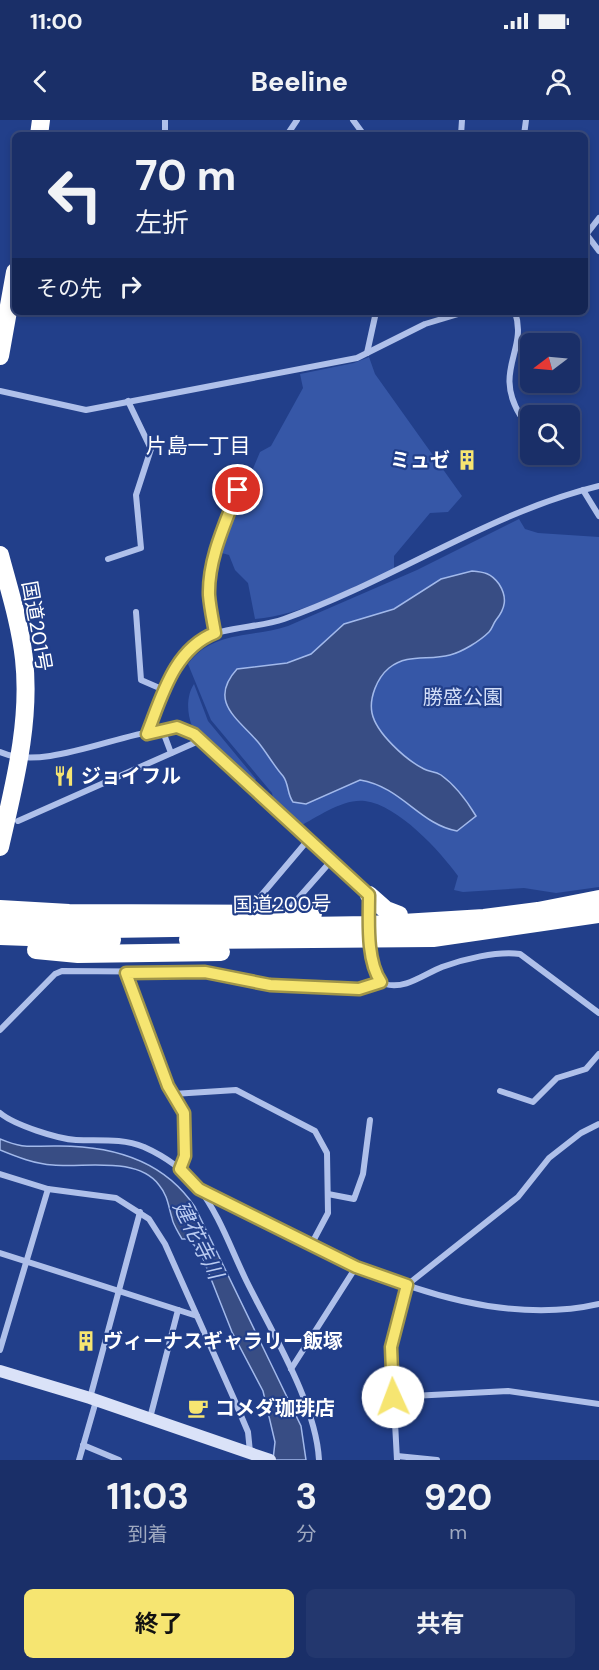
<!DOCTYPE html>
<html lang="ja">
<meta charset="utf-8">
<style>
body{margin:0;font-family:"DM Sans","Noto Sans JP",sans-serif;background:#23376e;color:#f1f3f6;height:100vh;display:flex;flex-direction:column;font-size:22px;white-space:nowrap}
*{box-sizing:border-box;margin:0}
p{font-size:20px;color:#9fa9c0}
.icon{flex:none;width:33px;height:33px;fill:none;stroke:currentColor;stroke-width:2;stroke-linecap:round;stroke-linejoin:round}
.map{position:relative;height:1340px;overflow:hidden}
.sheet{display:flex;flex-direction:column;background:#1a2f68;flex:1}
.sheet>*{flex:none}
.hud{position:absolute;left:12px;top:12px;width:576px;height:183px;border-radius:9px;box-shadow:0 3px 9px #0003,0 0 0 2px #384a7c;background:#1a2f68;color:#f1f3f6;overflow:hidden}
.needle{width:39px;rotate:254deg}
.controls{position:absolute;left:520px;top:213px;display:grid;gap:12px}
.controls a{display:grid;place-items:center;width:60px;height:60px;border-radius:9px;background:#1a2f68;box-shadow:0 3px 9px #0003,0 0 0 2px #384a7c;font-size:30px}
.pin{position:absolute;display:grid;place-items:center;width:51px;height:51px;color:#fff;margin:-26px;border:3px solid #fff;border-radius:50%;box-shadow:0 2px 6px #0007}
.me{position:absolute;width:66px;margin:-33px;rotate:358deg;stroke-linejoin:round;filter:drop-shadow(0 0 4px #0008)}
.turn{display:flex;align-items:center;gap:21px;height:126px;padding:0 24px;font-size:27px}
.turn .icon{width:78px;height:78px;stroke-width:2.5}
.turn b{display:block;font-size:42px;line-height:51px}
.then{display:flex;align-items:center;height:57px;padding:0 24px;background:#0003;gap:12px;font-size:22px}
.eta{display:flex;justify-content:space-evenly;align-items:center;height:102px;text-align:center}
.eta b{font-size:36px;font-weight:700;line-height:42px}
.button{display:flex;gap:12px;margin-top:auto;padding:12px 24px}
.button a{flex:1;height:69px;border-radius:9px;background:#f6e571;color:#111;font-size:24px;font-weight:700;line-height:69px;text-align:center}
.button a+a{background:#23376e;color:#f1f3f6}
.status{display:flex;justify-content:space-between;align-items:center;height:42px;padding:0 30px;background:#1a2f68;direction:ltr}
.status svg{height:16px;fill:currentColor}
header{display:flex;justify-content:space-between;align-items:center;height:78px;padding:0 24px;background:#1a2f68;font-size:27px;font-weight:700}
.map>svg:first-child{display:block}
</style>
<div class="status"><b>11:00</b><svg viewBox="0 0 49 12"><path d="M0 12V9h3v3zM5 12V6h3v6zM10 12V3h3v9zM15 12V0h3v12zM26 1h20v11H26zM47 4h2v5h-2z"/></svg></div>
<header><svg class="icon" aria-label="back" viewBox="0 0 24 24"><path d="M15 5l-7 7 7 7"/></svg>Beeline<svg class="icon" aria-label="person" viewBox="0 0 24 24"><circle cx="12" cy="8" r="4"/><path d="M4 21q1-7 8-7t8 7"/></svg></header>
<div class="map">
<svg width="599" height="1340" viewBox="0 0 599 1340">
<rect width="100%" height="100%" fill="#223f8a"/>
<g fill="#3657a7">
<path d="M 369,237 L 375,254 L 462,376 L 448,392 L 430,393 L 394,436 L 394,449 C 350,468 303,495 255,499 L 248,463 L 235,450 L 229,435 L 218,432 L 260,332 L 271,326 L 303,268 L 300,254 L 354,243 Z"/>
<path d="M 519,399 L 525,409 L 538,413 L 599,417 L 599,767 L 556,773 L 524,768 L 463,772 L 454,770 L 458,756 C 440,731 398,685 365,681 C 344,678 317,697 300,706 L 274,682 L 272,673 L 211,600 L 188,544 C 213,510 252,518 288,506 L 417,450 Z"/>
<path d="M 194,564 L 208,601 L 256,659 L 254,662 L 192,606 C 187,594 186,576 194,564 Z"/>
</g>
<g fill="#384d84" stroke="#a2b9eb" stroke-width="1.5">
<path d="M 472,451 C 484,452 491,453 499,464 C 508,478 505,489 496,500 C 493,504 492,509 489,512 C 480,521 462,532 450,535 C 428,541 408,533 389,548 C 377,558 369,578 372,593 C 376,613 406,640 424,649 C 429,652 435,651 441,655 C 455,665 467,681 476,696 L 457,711 C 419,704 402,667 360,660 L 306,684 L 293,682 C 287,674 289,664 283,656 C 274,646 267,633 258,622 C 237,598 208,581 237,549 L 287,543 L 311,534 L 344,504 L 394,489 L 441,459 Z"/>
<path d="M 0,1019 C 24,1029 29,1026 54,1026 C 110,1025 163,1039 195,1087 L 301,1306 L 306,1340 L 273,1340 L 275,1322 L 263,1271 L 232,1212 L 200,1131 L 188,1119 L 182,1119 C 179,1113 173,1105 172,1098 C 168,1085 168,1076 159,1065 C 137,1036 85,1048 53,1045 C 35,1044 17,1037 0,1030 Z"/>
</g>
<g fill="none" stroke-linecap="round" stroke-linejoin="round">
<g stroke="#afc0ea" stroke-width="6">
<polyline points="165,0 165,15"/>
<polyline points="353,0 364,15"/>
<polyline points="287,15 297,0"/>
<polyline points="461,15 462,0"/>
<polyline points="524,15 526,0"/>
<polyline points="587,115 599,131"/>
<polyline points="585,116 599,98"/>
<path d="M 515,192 C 528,230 493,250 520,295"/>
<polyline points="367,233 376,192"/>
<polyline points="0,271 86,290 357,238 425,204 465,192"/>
<polyline points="583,370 599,396"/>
<polyline points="108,439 141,428 136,375 151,329 128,281"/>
<polyline points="136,492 141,560 164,570"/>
<path d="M 215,513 C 213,501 210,488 209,476 C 208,443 225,386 246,361"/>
<polyline points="162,609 171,633"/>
<path d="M 147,614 C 159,583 170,543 197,523 C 221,505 256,509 284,499 C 392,461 488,393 599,366"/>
<path d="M 0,632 C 55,656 154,592 194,614 L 369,775 L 370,802"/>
<polyline points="18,701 201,620"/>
<polyline points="248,791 308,720"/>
<polyline points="287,791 331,741"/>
<path d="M 371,821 L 376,853 L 385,864 C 405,870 424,854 442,847 C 464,839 496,831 520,834 L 599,893"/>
<polyline points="126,853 168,967 184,993 185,1036 180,1049"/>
<polyline points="0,910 55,854 62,851 205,852 270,865 359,869 382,862"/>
<polyline points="500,971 533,982 557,958 586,949 599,934"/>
<polyline points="173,974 236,970 315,1011 327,1033 328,1093 311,1125"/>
<path d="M 0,993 C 14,1005 58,1019 76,1020 C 100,1021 121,1018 144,1027 C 164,1036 184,1050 198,1067 C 219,1094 231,1129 246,1160 C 271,1211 316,1283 319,1340"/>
<polyline points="0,1054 48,1069 116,1078 149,1099 165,1124 234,1279 248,1312 250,1332"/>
<path d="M 199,1069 C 315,1127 465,1215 599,1184"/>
<polyline points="328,1074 354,1079 363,1054 370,1000"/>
<polyline points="0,1133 197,1196"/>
<polyline points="0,1230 48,1069"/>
<polyline points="291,1249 356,1147"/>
<polyline points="393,1277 508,1271 599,1284"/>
<polyline points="90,1278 140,1092"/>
<polyline points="150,1298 178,1190"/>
<polyline points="83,1325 119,1340"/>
<polyline points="397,1336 437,1340"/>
<polyline points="79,1340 96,1281"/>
<polyline points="397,1340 391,1227 407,1165 518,1077 549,1038 581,1013 599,1004"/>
</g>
<polyline stroke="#dae2f8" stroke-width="12" points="0,1251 90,1278 270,1340"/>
<g stroke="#fff" stroke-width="18">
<polyline points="39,15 41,0"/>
<polyline points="0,236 15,152"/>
<path d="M 0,435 C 9,469 20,503 24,539 C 31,602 14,665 0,727"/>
<polyline points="369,775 386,790 399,795"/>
<polyline points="0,789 69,793 313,794"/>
<polyline points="0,802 107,809 370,805 484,798 538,791 599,779"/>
<polyline points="0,816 112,820"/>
<polyline points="188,820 433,818 599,794"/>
<polyline points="36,830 78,834 221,832"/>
</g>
</g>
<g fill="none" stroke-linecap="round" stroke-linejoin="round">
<g stroke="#a09549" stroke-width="15">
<path id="route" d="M 238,370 C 225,404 208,439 209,475 C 210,488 213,501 215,513 C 174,529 162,576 147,614 L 177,607 L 194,614 L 369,775 C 369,801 366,840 381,862 L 359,869 L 270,865 L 205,852 L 126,853 L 168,966 L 184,993 L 185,1036 L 180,1049 L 199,1069 L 356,1147 L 407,1165 L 391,1227 L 393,1277"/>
</g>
<use href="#route" stroke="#f6e571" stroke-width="10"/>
</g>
<defs>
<g id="building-bare" transform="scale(1.62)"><path d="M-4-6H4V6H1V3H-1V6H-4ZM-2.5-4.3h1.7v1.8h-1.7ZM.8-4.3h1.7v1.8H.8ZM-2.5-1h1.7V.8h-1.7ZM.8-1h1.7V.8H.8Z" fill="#f6e571" stroke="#223f8a" stroke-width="2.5" paint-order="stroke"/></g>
<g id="restaurant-bare" transform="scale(1.62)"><path d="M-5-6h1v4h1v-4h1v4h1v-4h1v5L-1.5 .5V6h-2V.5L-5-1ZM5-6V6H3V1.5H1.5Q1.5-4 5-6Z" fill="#f6e571" stroke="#223f8a" stroke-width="2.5" paint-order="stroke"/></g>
<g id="cafe-bare" transform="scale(1.62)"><path d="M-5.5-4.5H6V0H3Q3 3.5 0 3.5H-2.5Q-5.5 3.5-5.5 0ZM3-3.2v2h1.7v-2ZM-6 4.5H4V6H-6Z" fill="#f6e571" stroke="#223f8a" stroke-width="2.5" paint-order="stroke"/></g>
</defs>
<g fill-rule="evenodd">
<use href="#building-bare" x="467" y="340"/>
<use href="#restaurant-bare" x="64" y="656"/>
<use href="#building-bare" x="86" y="1221"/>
<use href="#cafe-bare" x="198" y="1288"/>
</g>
<g text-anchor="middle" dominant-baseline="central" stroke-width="4.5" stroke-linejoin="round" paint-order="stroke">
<g font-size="20" font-weight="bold" fill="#fff" stroke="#223f8a" text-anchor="start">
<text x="450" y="340" text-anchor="end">ミュゼ</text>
<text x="81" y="656">ジョイフル</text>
<text x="103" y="1221">ヴィーナスギャラリー飯塚</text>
<text x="215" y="1288">コメダ珈琲店</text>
</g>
<g font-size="20" fill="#fff" stroke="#223f8a">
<text transform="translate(37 506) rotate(80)">国道201号</text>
<text transform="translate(282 784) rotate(-1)">国道200号</text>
</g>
<g font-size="20" fill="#d3def8" stroke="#223f8a">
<text x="463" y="577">勝盛公園</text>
</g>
<g font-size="21" fill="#fff" stroke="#223f8a">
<text x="198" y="326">片島一丁目</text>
</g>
<g font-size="21" font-style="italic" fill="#bacbf1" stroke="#223f8a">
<text transform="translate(198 1120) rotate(63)">建花寺川</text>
</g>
</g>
</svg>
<div class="controls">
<a><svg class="needle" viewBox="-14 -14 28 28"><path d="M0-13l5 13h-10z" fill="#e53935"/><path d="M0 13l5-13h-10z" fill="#9fa9c0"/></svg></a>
<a><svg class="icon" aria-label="search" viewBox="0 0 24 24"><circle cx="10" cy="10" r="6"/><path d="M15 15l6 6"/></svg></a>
</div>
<div class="pin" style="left:238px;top:370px;background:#d93025"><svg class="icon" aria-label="arrive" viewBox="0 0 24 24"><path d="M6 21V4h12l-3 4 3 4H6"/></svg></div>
<svg class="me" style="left:393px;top:1277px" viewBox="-20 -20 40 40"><circle r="19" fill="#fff"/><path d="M0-13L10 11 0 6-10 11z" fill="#f6e571"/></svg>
<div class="hud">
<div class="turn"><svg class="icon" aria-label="left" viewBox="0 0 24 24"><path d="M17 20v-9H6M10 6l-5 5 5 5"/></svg><div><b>70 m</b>左折</div></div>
<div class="then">その先<svg class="icon" aria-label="right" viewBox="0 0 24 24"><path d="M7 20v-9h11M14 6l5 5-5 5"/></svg></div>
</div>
</div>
<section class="sheet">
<div class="eta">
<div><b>11:03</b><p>到着</p></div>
<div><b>3</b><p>分</p></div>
<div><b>920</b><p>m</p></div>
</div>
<div class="button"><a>終了</a><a>共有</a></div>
</section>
